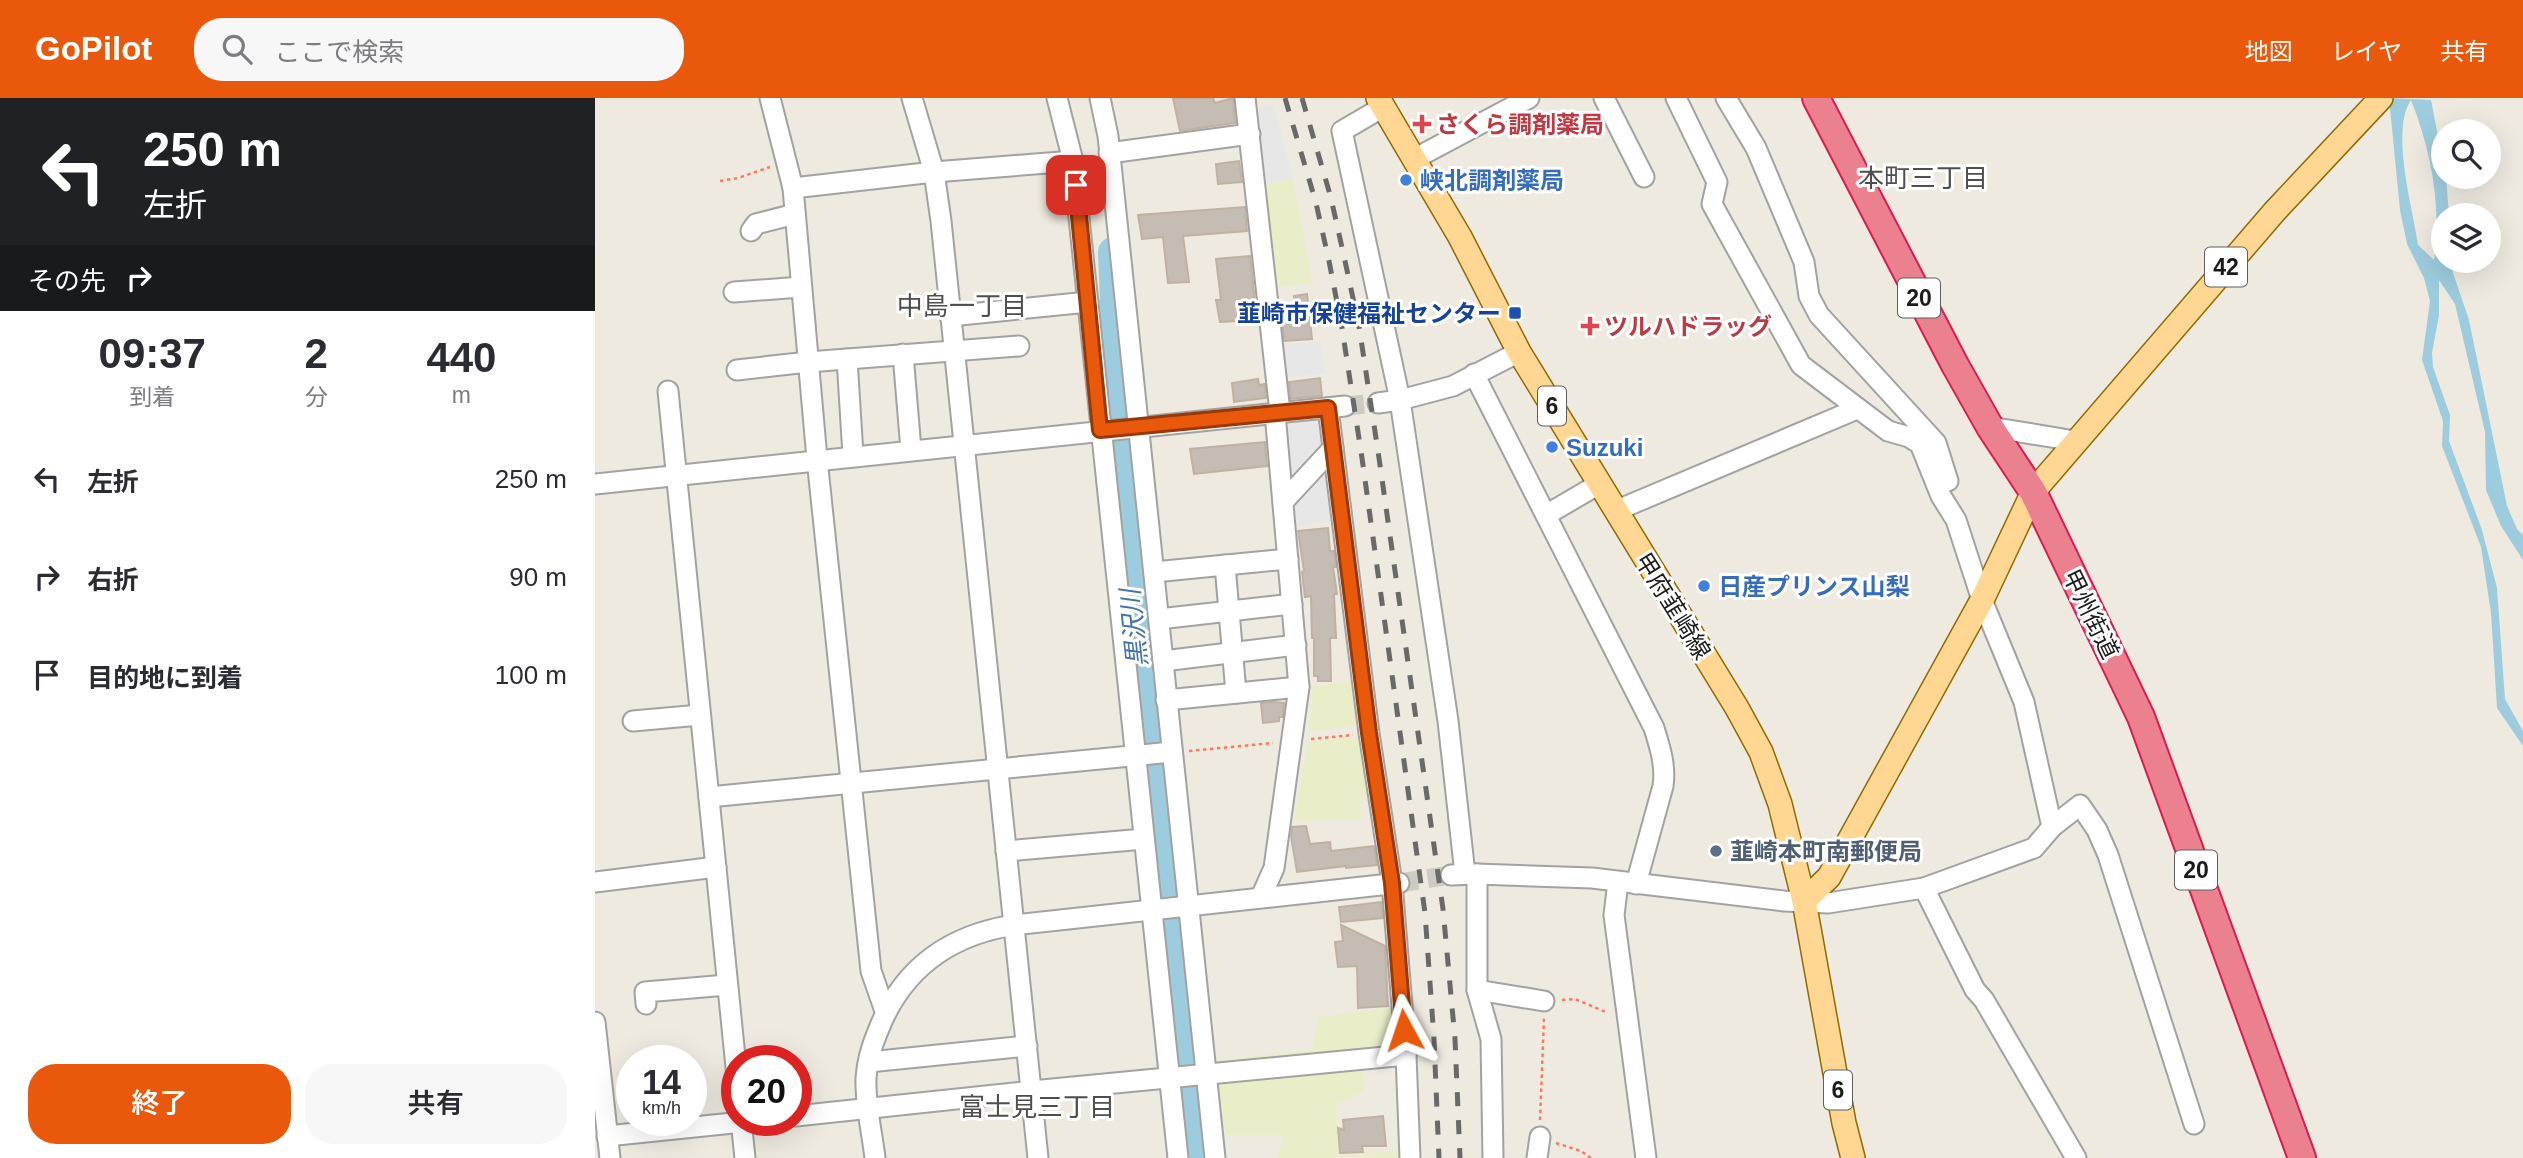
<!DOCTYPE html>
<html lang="ja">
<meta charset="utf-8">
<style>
body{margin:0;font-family:Arial,"Noto Sans JP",sans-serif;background:#f7f7f7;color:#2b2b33;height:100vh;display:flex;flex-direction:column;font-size:26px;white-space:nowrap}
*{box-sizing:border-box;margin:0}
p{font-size:23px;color:#7c7c81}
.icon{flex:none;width:38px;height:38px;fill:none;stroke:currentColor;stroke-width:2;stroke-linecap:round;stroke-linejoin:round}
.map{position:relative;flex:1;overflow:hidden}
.panel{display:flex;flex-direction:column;background:#fff;width:595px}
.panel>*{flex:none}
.guide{background:#202124;color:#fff;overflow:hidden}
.controls{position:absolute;left:1836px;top:21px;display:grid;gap:14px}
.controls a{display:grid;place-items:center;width:70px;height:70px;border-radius:50%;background:#fff;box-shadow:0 7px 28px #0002;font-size:35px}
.speed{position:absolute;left:21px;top:947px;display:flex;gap:14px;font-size:35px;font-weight:700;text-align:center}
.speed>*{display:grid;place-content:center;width:91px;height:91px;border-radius:50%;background:#fff;box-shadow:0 7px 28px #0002;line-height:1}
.speed small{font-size:18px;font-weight:400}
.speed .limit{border:10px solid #d22;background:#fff;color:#111}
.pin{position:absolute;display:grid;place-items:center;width:60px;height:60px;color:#fff;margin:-30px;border-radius:14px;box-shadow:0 4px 10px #0006}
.me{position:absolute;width:77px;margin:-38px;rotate:355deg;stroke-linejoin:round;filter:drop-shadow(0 0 5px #0008)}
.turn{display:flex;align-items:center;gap:24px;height:147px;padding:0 28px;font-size:32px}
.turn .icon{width:91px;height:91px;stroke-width:2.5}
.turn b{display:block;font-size:49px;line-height:60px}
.then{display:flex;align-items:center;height:66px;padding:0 28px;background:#0003;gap:14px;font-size:26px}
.eta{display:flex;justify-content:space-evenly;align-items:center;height:119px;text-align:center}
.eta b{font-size:42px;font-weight:600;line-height:49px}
.cta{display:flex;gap:14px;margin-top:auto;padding:14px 28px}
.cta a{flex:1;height:80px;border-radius:28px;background:#ea580c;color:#fff;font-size:28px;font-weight:600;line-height:80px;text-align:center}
.cta a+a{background:#f7f7f7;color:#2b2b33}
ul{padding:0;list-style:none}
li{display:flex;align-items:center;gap:21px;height:98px;padding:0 28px}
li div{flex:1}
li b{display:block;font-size:26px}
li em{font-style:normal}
header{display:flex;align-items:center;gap:42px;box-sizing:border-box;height:98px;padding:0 35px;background:#ea580c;color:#fff}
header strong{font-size:33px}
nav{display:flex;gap:38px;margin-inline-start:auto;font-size:24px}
.search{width:490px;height:63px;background:#f7f7f7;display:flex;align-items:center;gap:18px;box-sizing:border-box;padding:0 24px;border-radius:28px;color:#7c7c81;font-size:26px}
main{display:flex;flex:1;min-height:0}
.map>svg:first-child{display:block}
</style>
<header>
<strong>GoPilot</strong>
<div class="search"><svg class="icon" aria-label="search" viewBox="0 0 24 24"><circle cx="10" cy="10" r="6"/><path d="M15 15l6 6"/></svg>ここで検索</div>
<nav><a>地図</a><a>レイヤ</a><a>共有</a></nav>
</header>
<main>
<section class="panel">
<div class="guide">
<div class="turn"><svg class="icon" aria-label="left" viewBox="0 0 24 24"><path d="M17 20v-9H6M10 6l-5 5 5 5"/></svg><div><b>250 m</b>左折</div></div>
<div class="then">その先<svg class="icon" aria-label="right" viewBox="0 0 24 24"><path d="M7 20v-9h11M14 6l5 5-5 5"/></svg></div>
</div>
<div class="eta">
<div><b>09:37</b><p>到着</p></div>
<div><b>2</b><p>分</p></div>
<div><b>440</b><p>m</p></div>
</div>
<ul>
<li><svg class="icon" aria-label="left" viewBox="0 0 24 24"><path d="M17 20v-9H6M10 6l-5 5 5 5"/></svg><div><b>左折</b></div><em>250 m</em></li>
<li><svg class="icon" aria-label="right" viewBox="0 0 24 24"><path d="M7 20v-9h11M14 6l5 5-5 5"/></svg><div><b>右折</b></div><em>90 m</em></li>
<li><svg class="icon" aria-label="arrive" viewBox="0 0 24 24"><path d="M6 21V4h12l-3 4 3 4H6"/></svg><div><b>目的地に到着</b></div><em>100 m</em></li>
</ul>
<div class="cta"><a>終了</a><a>共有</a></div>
</section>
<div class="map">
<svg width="1928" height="1060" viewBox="0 0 1928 1060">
<rect width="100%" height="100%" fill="#eeeae0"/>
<g fill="#e9eec9">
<polygon points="698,80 717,185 677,190 668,87"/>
<polygon points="765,582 771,627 714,633 718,589"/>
<polygon points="772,638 781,697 765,700 766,721 699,723 713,643"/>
<polygon points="803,909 808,955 766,952 769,993 741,1006 743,1059 812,1051 813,1060 682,1060 689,1037 631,1037 619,963 717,952 723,919"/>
</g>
<g fill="#e7e7e7">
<polygon points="679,6 698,80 668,87 661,11"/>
<polygon points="725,243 730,276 689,279 685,247"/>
<polygon points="723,321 728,356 690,396 682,325"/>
<polygon points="737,368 744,422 703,428 698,409"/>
</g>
<path fill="#9dccde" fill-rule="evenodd" d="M 1794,0 L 1836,2 L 1848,64 L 1848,79 L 1851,79 L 1854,117 L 1848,117 L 1848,163 L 1857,163 L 1858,175 L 1874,222 L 1912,408 L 1922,431 L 1928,437 L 1928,462 L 1906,428 L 1891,392 L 1890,334 L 1860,206 L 1844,182 L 1844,217 L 1837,255 L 1838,269 L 1855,317 L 1854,343 L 1887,432 L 1902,490 L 1910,601 L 1928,633 L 1928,648 L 1902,610 L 1896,515 L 1886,449 L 1847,348 L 1848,323 L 1827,262 L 1835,203 L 1829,180 L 1812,146 L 1805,112 ZM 1816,2 C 1836,52 1847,110 1839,162 L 1823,147 C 1818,111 1795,33 1816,2 Z"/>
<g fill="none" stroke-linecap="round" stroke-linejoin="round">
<polyline stroke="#9dccde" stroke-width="30" points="518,154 521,232 518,290 532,457 594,1060"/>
</g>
<g fill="#c5bcb3" stroke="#c0b1a1" stroke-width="2">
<polygon points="578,0 618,0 620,5 638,0 640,25 585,33"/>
<polygon points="644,63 647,84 623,86 621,66"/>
<polygon points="650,109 652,133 588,138 594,184 573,185 568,139 547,141 543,117"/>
<polygon points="655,158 662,222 625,224 621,202 626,202 621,161"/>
<polygon points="712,196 717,241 689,243 687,224 702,223 699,198"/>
<polygon points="725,280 727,298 696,301 694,284"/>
<polygon points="663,281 664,287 670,286 671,300 639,304 637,285"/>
<polygon points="670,344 672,368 599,376 595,351"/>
<polygon points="733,430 735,453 739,453 741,469 738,469 742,496 739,496 741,540 735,540 736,583 723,583 723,578 719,578 719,540 717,540 716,498 710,499 707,474 709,473 703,433"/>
<polygon points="678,604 689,605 688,619 684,619 684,623 668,625 666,605"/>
<polygon points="711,728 715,746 735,744 736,753 779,748 782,767 751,770 751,768 702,774 696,738 697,729"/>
<polygon points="786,804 788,820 746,824 744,809"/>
<polygon points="746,827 790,848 793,908 763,910 762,868 743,869 740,844 748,843"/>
<polygon points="788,1018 791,1048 767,1048 768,1054 745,1055 743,1030 749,1032 748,1022"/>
</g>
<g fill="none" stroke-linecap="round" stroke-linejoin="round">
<g stroke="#cecbc2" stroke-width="19" stroke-dasharray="19 10" stroke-linecap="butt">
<polyline points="750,308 783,305"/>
<polyline points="804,785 856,777"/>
</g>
<g stroke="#a2a2a2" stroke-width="23">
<g id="minor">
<polyline points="175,0 198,90"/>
<polyline points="317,0 339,74 346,123 443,1060"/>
<polyline points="462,0 478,63 583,1060"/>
<path d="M 505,0 L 513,38 C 549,379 582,720 620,1060"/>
<polyline points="650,0 685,314"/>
<polyline points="1009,0 1049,79"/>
<polyline points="1081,0 1122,84 1117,106 1206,267 1293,333 1314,339 1325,346 1346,398 1361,422 1387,502 1429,604 1457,729"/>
<polyline points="1131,0 1161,50 1209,164 1214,198 1224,217 1341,345 1353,383"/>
<polyline points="788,9 747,33 805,302 853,623 870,776"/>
<polyline points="514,55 655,36"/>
<polyline points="819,61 934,0"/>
<polyline points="156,133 161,126 200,116"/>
<polyline points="139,194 206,189"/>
<polyline points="355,218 493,204"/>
<polyline points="308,256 316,352"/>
<polyline points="252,261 258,357"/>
<polyline points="142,272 213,264 424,248"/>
<path d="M 879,276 L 1059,630 C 1065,649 1071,668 1068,688 L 1041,786"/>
<polyline points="73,293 142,979"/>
<polyline points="783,305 805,302 858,288 924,254"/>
<polyline points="733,310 774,635 797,785 811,957 815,1060"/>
<polyline points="1395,329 1480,343"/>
<polyline points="0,386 750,308"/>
<polyline points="688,404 738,350"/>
<polyline points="1020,413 1262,311"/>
<polyline points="951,417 1004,386"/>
<polyline points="630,467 641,595"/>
<polyline points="559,474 693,461"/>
<polyline points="564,521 697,506"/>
<polyline points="568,563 701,547"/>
<polyline points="571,602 704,589"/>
<polyline points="38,623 105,617"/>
<polyline points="114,699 577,654"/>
<polyline points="411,753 549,741"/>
<polyline points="882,776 882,892 896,941 898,1060"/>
<polyline points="856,777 882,776 997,780 1189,803 1233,805 1329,790 1439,750 1457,729 1485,707 1502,732 1513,757 1599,1026"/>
<polyline points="0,784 121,769"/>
<polyline points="1023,784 1019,817 1051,1060"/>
<polyline points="1329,790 1380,892 1389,902 1481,1060"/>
<polyline points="666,799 679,770 704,589 680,315"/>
<polyline points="882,892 949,903"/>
<polyline points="51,906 50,894 132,887"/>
<polyline points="290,913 276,873 222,361 198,90 339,74 478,63"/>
<polyline points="0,924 15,1060"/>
<polyline points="274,964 432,948"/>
<polyline points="201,1018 437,993 811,957"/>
<polyline points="146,1022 150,1060"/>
<polyline points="12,1038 167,1022"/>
<path d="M 280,1060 C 277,1034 270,1006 271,980 C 272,964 277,947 283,933 C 307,871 354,837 419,827 L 804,785"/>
<polyline points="942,1060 945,1039"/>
</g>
</g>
<g stroke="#926a00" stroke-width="26">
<g id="major">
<polyline points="783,0 865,139 924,254 1142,610 1166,654 1185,706 1209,803 1249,1025 1258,1060"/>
<polyline points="1209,803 1234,779 1387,502 1438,394 1680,113 1786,0"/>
</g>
</g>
<g stroke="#df1951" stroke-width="30">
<polyline id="highway" points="1221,0 1360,267 1395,329 1438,394 1546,619 1707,1060"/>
</g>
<g stroke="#ff795f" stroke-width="2.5" stroke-dasharray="3.5 3.5" stroke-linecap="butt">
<polyline points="125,83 143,80 175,69"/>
<polyline points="716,641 758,637"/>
<polyline points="594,653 678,645"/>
<polyline points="967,902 980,901 1013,915"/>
<polyline points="945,1022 949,920"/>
<polyline points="961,1045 986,1053 996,1060"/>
</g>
<use href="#minor" stroke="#fff" stroke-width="19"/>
<use href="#major" stroke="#ffd793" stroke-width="23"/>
<use href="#highway" stroke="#eb818f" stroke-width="26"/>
<g stroke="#696969" stroke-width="5" stroke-dasharray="14 14" stroke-linecap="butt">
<polyline points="690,0 721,105 734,163 747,230 767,360 830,815 839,941 844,1060"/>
<polyline points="707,0 736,100 750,163 764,228 784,360 848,811 860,941 865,1060"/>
</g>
</g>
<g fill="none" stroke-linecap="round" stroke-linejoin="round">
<g stroke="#983908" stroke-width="18">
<polyline id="route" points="481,87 505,332 733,310 774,635 797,785 809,932"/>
</g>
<use href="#route" stroke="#ea580c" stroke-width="12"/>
</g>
<g fill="#e0444e" stroke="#fff" stroke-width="2.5">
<path d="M823.5 15.5h7v7h7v7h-7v7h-7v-7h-7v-7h7z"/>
<path d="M991.5 217.5h7v7h7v7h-7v7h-7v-7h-7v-7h7z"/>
</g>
<g fill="#3f7fe0" stroke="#fff" stroke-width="2.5">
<circle cx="811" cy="82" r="7"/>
<circle cx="957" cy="349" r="7"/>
<circle cx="1109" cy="488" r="7"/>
</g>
<rect fill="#1a4fb4" stroke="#fff" stroke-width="2.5" x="913" y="208" width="14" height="14" rx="3.5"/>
<circle fill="#5c6f8a" stroke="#fff" stroke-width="2.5" cx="1121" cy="753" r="7"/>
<g text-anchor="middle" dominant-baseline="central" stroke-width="6" stroke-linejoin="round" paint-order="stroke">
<g fill="#fff" stroke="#5f5f5f" stroke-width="2">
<rect x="1610" y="149.5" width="42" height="39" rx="5"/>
<rect x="1303" y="180.5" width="42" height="39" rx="5"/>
<rect x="943" y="288.5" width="28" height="39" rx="5"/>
<rect x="1580" y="752.5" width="42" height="39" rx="5"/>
<rect x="1229" y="972.5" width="28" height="39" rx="5"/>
</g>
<g font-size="23" font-weight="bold" fill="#1b1b1b">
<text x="1631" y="169">42</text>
<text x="1324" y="200">20</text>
<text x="957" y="308">6</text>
<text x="1601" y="772">20</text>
<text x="1243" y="992">6</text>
</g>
<g font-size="24" font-weight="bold" fill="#be3a42" stroke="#fff" text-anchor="start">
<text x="841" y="26">さくら調剤薬局</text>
<text x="1009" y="228">ツルハドラッグ</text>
</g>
<g font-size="24" font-weight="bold" fill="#366cbe" stroke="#fff" text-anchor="start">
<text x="825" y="82">峡北調剤薬局</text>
<text x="971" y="349">Suzuki</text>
<text x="1123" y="488">日産プリンス山梨</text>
</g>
<g font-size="24" font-weight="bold" fill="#164399" stroke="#fff" text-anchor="end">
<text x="906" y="215">韮崎市保健福祉センター</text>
</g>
<g font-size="24" fill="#1b1b1b" stroke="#fff">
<text transform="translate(1078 508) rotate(58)">甲府韮崎線</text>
<text transform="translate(1496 516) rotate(64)">甲州街道</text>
</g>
<g font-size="24" font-weight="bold" fill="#4e5e75" stroke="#fff" text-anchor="start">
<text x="1135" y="753">韮崎本町南郵便局</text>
</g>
<g font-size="26" fill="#4e4e4e" stroke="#fff">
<text x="1328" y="80">本町三丁目</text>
<text x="367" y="208">中島一丁目</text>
<text x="442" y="1009">富士見三丁目</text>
</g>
<g font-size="26" font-style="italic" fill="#4373af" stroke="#fff">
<text transform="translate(539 530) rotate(-96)">黒沢川</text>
</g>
</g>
</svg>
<div class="controls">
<a><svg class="icon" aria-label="search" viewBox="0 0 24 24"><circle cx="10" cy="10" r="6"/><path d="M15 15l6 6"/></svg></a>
<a><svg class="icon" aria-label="layers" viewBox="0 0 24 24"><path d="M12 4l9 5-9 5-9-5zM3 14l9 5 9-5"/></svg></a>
</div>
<div class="speed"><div>14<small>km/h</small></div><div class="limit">20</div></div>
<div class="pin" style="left:481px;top:87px;background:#d93025"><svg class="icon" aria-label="arrive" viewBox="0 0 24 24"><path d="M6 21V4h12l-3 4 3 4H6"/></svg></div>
<svg class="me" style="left:809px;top:932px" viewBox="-20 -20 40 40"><path d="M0-17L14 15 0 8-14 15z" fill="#ea580c" stroke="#fff" stroke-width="4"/></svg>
</div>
</main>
